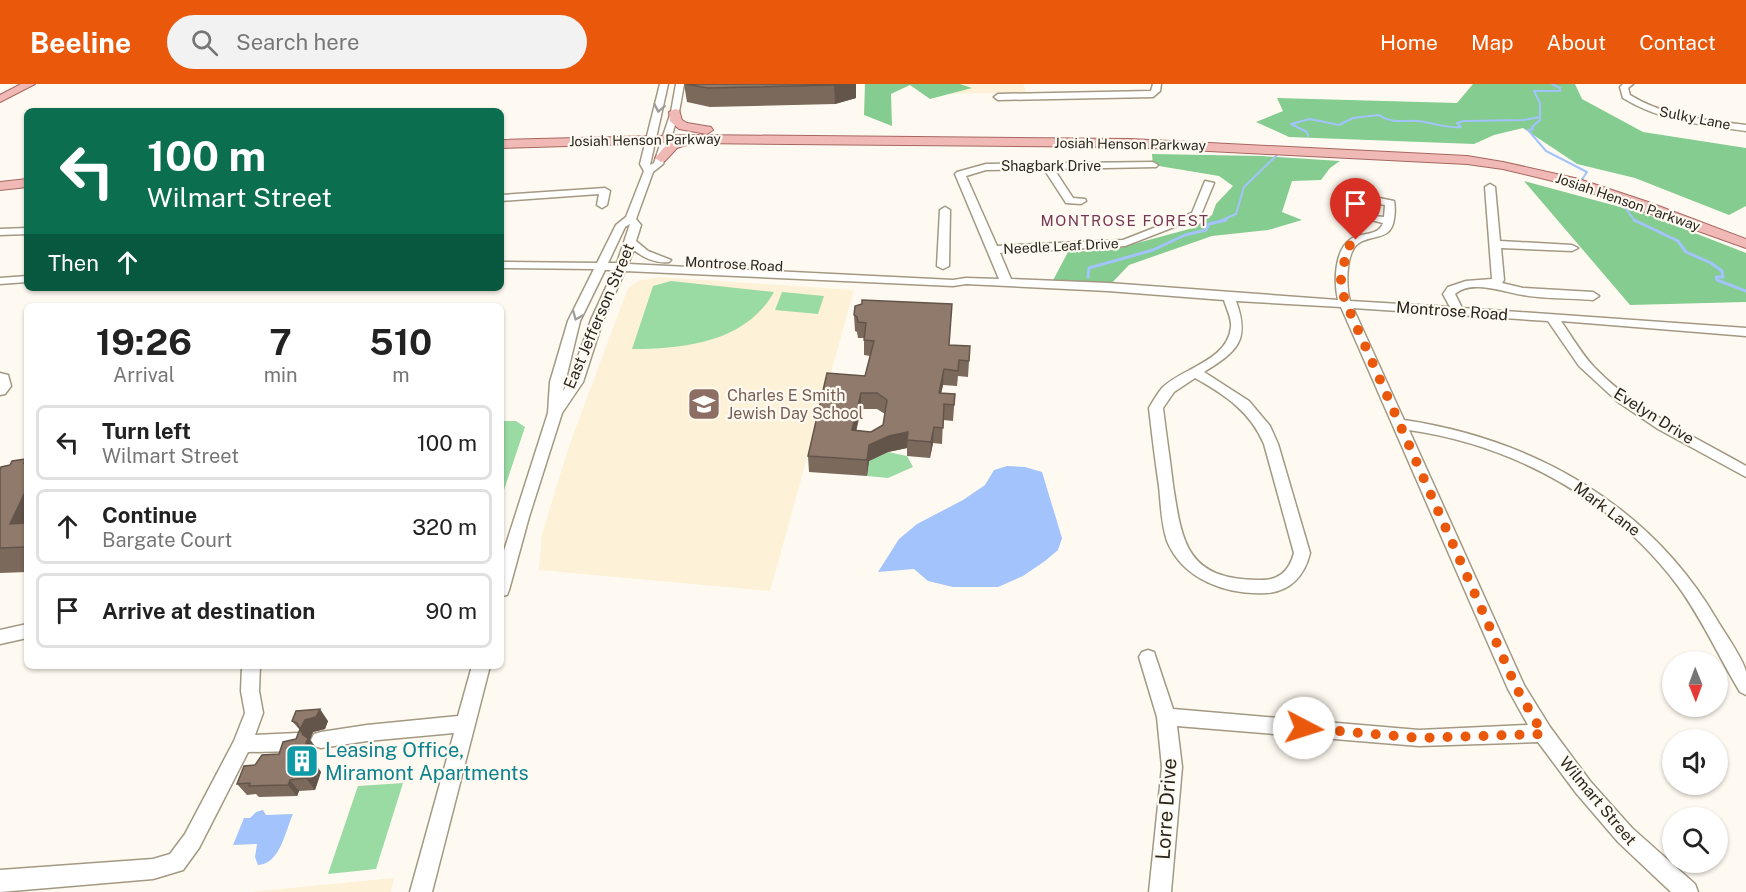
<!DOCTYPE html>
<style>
body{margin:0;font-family:"Public Sans",sans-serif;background:#f2f2f2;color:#222;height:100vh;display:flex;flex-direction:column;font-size:22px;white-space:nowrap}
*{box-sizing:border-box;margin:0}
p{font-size:20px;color:#767676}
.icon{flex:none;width:33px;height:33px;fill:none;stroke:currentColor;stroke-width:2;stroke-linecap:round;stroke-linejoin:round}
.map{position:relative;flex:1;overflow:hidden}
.side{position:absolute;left:24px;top:219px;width:480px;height:366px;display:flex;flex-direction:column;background:#fff;border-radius:9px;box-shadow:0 2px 4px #0004}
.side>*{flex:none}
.banner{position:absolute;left:24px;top:24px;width:480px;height:183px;border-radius:9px;box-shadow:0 2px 4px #0004;background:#0b6e4f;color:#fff;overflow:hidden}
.needle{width:39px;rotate:179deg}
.fabs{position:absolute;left:1662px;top:567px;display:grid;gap:12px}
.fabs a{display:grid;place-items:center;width:66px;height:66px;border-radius:50%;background:#fff;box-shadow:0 2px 4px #0004;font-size:30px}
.pin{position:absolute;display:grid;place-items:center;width:51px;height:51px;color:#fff;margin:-62px -26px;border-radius:50% 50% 50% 0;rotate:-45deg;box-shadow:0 0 6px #0007}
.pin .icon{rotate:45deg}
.me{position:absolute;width:66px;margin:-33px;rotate:95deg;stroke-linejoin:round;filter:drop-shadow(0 0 4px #0008)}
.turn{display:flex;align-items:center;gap:21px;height:126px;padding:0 24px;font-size:27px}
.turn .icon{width:78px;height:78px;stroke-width:2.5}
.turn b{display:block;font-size:42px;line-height:51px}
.then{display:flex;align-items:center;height:57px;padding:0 24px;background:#0003;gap:12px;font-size:22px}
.eta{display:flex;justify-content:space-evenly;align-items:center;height:102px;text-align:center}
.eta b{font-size:36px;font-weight:700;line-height:42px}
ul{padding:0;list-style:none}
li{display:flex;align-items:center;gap:18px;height:75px;margin:0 12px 9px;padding:0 12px;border:3px solid #e0e0e0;border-radius:9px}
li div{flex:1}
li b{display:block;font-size:22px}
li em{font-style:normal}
header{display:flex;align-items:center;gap:36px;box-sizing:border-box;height:84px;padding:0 30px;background:#ea580c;color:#fff}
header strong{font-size:28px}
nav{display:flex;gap:33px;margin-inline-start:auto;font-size:21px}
.search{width:420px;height:54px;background:#f2f2f2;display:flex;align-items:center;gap:15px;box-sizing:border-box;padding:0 21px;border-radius:33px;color:#767676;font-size:22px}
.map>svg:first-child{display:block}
</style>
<header>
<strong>Beeline</strong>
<div class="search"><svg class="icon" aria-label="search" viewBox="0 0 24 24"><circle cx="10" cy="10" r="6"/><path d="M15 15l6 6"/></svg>Search here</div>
<nav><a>Home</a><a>Map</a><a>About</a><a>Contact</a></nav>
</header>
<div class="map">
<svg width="1746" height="808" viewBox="0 0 1746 808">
<rect width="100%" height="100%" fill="#fffaf1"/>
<g fill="#fdf1d8">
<polygon points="924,0 1023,0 1027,9 930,10"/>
<polygon points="660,193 854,206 770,507 539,486 542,450 570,359 628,204 638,197"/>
<polygon points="394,794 391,808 250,808"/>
</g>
<g fill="#9adaa3">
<path d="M 671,197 L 774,208 C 746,258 685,265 632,265 L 653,202 Z"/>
<polygon points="782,208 824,212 818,230 775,226"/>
<polygon points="501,337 516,337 525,343 501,415"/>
<polygon points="888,368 907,372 913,383 888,394 867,392 869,377"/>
<polygon points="403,699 376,785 328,790 358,702"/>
</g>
<g fill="#85cc90">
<polygon points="865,0 960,0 972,4 930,15 910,1 891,10 892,42 864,31"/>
<polygon points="1473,0 1575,0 1582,15 1643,48 1746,64 1746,122 1729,131 1635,94 1577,80 1523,44 1494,51 1474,60 1289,53 1256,38 1283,27 1277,14 1457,19"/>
<polygon points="1152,70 1262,72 1340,77 1330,84 1321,96 1292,97 1282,128 1302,136 1268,146 1212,152 1129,181 1108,203 1050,202 1068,168 1111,166 1193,144 1212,131 1216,120 1233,102 1219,92 1153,81"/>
<polygon points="1524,97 1646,130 1746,169 1746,218 1630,221"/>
</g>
<g fill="#a2c3fc">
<polygon points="1007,382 1025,383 1042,388 1062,454 1058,466 1045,477 1023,492 998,503 953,503 928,497 914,485 878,488 899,455 917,440 963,416 985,401 994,386"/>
<path d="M 263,726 L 266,731 L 293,730 C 285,748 280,780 258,781 L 255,773 L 257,760 L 233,761 L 244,734 L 250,734 L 256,728 Z"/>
</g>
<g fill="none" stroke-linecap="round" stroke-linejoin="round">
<g stroke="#a2c3fc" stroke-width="2">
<polyline points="1552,0 1560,4 1560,7 1534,7 1540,19 1540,36 1532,43 1533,45 1528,46 1546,67 1587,88 1579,100"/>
<path d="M 1308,52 L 1307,48 L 1291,40 L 1310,35 L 1339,41 L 1353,34 L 1379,31 C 1392,40 1403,36 1417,37 C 1432,38 1446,45 1461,43 L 1457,39 L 1464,37 L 1524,36 L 1540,33"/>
<polyline points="1620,117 1635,137"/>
<polyline points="1220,137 1236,130 1244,103 1277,71"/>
</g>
<g stroke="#a2c3fc" stroke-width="3">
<polyline points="1634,136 1678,157 1686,168 1711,179 1722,187 1723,193 1716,193 1717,196 1746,207"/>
<polyline points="1088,193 1089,184 1153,166 1185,151 1206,146 1209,140 1226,136"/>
</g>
<g stroke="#a39983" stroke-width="3">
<g id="minor">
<path d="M 660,0 L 668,0 L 650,81 L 654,79 L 671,28 L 676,0 L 684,0 L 679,28 L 663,80 L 653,88 L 636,135 L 641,141 L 636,157 L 648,167 L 671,176 L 669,178 C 657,180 642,173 634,166 L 628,180 L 953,196 L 966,194 L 999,195 L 955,90 L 957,88 L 986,80 L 1153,78 L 1158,81 L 1156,83 L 1054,85 L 1073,114 L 1085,115 L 1086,117 L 1081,120 L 1066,119 L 1044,85 L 986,86 L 966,92 L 997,162 L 1123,156 L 1192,129 L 1205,97 L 1214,99 L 1200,133 L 1125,162 L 1000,169 L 1011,195 L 1108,199 L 1338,216 C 1334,199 1334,166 1351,155 C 1361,148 1378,153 1383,139 L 1363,134 L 1364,115 L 1369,112 L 1394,117 C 1395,122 1395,129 1394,135 C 1391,157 1373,150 1359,159 C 1345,168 1346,203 1350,217 L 1450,223 L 1443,210 L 1448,203 L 1466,197 L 1492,195 L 1485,103 L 1490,100 L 1495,103 L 1500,157 L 1572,161 L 1578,164 L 1572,167 L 1501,164 L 1504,196 L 1502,199 L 1523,204 L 1593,208 L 1599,212 L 1593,216 C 1570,214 1545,215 1523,211 C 1504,208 1471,195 1455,210 L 1462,224 L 1746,244 L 1746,252 L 1561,237 C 1572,253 1581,269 1594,283 C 1636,327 1694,352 1746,382 L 1746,393 L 1658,345 L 1618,318 L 1579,282 L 1548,237 L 1353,224 L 1404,336 C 1533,355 1650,421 1717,536 C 1724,548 1744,576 1746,588 C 1746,595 1746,604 1746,611 L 1740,608 C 1719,573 1702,535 1678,502 C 1614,416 1514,361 1409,346 L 1524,601 L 1550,643 L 1590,697 L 1632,744 L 1695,800 L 1698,808 L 1671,808 L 1618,758 L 1576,709 L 1538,658 L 1419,662 L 1177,642 L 1182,683 L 1171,808 L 1149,808 L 1162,683 L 1157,633 L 1139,573 L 1142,568 L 1148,566 L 1154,568 L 1173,625 L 1419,646 L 1528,641 L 1508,605 L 1341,223 L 1236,217 C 1250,256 1238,267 1204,288 L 1249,317 L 1270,342 L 1278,360 L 1310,469 C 1305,491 1290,508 1266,509 C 1227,511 1183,496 1167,457 C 1161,439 1161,420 1159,402 C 1155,376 1152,350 1149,324 C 1153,317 1157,310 1162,304 C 1182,284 1228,277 1231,243 C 1232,234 1226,224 1224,216 L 1108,207 L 966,200 L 953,202 L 625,187 L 603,236 L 583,298 L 562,329 L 529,433 L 509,506 L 507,511 L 501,512 L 501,476 L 548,329 L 550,298 L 568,237 L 594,185 L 501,184 L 501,178 L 597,179 L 616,141 L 626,133 L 644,87 L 640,80 ZM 1374,119 L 1385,121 L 1384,133 L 1373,132 ZM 630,140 L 617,179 L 608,179 L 625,143 ZM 605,186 L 614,186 L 591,236 L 569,298 L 563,307 L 580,237 ZM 1195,294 C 1225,311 1250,327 1264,360 L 1294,469 C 1289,488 1278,497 1258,496 C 1187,495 1182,460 1173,401 C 1170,375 1166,350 1163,324 L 1174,308 Z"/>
<polygon points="1153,0 1161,0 1160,7 1153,13 998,16 994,13 998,10 1151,7"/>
<path d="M 1623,0 L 1633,0 L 1628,4 L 1630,11 C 1666,33 1705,36 1746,41 L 1746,47 C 1703,41 1660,37 1623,14 L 1620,3 Z"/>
<polygon points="605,104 610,107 607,121 602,124 597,121 599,110 501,117 501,111"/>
<polygon points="945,123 950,126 949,182 943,185 937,182 940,126"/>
<polygon points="27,144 27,150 0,151 0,145"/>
<polygon points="27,192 27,198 0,200 0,194"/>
<polygon points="0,289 8,291 11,302 5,310 0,311"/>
<polygon points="27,540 27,554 0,560 0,546"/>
<polygon points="242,582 260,582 259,607 263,629 255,651 297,649 304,652 307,658 304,664 297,667 248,668 199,764 183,786 153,795 0,808 0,786 153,775 170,770 185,750 234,657 245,629 241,607"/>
<polygon points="472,582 490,582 432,808 410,808 454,649 367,657 321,664 314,662 311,656 314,650 321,648 367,641 458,632"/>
</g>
</g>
<g stroke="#a66761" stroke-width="2">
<g id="major">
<polygon points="21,0 35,0 0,18 0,11"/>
<polygon points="675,25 679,26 682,36 687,39 711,43 713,46 707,50 679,45 670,37 669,28"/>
<polygon points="696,51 1131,55 1467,72 1503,78 1579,95 1648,118 1746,155 1746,164 1569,101 1503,85 1467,80 1131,63 693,59 677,64 665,77 661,78 655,74 668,59 501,64 501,56"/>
<polygon points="27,95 27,103 0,106 0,98"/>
</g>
</g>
<use href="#minor" fill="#fff" fill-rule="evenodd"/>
<use href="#major" fill="#f1b9b6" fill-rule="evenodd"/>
</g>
<g fill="#7b695c" fill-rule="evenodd">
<polygon points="684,0 856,0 856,14 835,20 710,23 687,18"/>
<path d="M 854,231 L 949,261 L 969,277 L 968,293 L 958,292 L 957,302 L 943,301 L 941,309 L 955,310 L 953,337 L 943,336 L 942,360 L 933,359 L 930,374 L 907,372 L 907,364 L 888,368 L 869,377 L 867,392 L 809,388 L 808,372 L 865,292 L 870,272 L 864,271 L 864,254 L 858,254 L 857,248 L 855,247 ZM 861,325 L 877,325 L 885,330 L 883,341 L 871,348 L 856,346 Z"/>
<polygon points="27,376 27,488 0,489 0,386 10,381"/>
<polygon points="292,637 328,637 325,645 313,648 310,656 317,665 313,677 321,688 315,706 299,707 297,712 259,713 256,710 247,711 237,700 255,681 279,670 296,655 300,646"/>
</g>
<g fill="#64554b">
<polygon points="839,0 856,0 856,14 835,20 834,1"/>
<polygon points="944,285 943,301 938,325 939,309"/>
<polygon points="861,309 861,325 853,362 852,346"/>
<polygon points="934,343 933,359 930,374 931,358"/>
<polygon points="908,348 907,364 888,368 869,377 867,392 867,376 869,361 889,352"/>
<polygon points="27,404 27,459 10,440"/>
<polygon points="320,625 328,637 325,645 313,648 310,656 317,665 313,677 321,688 315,706 306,694 300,675 303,651 300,645 308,655 300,645 305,636"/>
<polygon points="290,696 299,707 297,712 288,701"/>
</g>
<g fill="#8f7a6b" stroke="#64554b" stroke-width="1.5" fill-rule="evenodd">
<polygon points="686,0 839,0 834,1 708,4"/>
<path d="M 862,216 L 952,220 L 949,261 L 970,262 L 969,277 L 959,276 L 958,287 L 944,285 L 939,309 L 955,310 L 954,321 L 944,320 L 943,344 L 934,343 L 931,358 L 907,356 L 908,348 L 889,352 L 869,361 L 867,376 L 808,372 L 827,289 L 865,292 L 874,257 L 864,256 L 866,239 L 858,238 L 857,233 L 854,231 L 855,222 L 862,220 ZM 861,309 L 877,309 L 887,316 L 883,341 L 871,348 L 852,346 Z"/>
<polygon points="26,375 24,379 27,378 27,404 10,440 27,439 27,463 0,464 0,386 1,383 10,381 12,377"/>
<polygon points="320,625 316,633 305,636 300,645 297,639 292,637 296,627"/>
<polygon points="300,645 303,651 308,654 300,675 305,674 304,677 312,677 306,694 290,696 288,701 249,702 250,699 237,700 244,682 255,681 262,671 279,670 283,658 296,655"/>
</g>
<defs><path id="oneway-chevron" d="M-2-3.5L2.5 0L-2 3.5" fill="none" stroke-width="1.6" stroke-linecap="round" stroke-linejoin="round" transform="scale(1.5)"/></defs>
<g stroke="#9f9d99">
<use href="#oneway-chevron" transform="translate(659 24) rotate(101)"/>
<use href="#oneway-chevron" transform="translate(577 232) rotate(113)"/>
</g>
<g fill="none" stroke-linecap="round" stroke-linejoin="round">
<polyline stroke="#ea580c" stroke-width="10" stroke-dasharray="0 18" points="1304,644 1419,654 1543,650 1517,605 1346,219 1340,201 1347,164 1356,156"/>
</g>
<defs>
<g id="school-square" transform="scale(1.725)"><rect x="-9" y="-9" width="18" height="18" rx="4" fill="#8d6e63" stroke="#fffaf1"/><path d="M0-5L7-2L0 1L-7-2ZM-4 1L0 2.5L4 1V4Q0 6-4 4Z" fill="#fff"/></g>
<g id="building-square" transform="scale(1.725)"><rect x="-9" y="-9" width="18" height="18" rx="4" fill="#0f9aa8" stroke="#fffaf1"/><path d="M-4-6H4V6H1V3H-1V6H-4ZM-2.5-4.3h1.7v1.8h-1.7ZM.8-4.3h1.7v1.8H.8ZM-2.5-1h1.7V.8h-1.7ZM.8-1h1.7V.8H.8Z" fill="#fff"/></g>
</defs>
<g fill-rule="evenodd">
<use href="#school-square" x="704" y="320"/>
<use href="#building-square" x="302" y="677"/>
</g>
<g text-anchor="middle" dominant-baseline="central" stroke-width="4.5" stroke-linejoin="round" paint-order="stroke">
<g font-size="14" fill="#2a261d" stroke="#fffaf1">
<text transform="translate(1695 34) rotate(11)">Sulky Lane</text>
<text transform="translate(645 56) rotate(-1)">Josiah Henson Parkway</text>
<text transform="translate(1130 60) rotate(1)">Josiah Henson Parkway</text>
<text x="1051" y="82">Shagbark Drive</text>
<text transform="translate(1628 118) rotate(19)">Josiah Henson Parkway</text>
<text transform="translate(1061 162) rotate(-3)">Needle Leaf Drive</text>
<text transform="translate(734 180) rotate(3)">Montrose Road</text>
</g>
<g font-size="15" letter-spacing="1.5" fill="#763555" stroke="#fffaf1">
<text x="1125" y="136">MONTROSE FOREST</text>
</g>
<g font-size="16" fill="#2a261d" stroke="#fffaf1">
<text transform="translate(1452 227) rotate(4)">Montrose Road</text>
<text transform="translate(599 232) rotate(-67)">East Jefferson Street</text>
<text transform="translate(1654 332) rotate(32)">Evelyn Drive</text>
<text transform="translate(1607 425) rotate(37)">Mark Lane</text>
<text transform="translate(1598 717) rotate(50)">Wilmart Street</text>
</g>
<g font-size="16" fill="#785e54" stroke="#fffaf1" text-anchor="start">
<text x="727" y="311">Charles E Smith<tspan x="727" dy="18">Jewish Day School</tspan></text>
</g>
<g font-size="20" fill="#0d838f" stroke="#fffaf1" text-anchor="start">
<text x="325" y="666">Leasing Office,<tspan x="325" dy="23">Miramont Apartments</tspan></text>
</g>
<g font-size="20" fill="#2a261d" stroke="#fffaf1">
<text transform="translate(1166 725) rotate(-86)">Lorre Drive</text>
</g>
</g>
</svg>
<div class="fabs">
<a><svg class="needle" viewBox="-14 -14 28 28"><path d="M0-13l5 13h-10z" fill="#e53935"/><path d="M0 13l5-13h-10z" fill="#767676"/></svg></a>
<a><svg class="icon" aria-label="sound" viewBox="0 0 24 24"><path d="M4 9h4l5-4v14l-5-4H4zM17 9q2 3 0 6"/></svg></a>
<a><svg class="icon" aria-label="search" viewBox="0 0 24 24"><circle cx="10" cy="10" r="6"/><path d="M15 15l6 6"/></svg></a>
</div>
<div class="pin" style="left:1356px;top:156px;background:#d93025"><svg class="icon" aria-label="arrive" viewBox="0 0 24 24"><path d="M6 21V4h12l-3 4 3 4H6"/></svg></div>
<svg class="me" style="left:1304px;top:644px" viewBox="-20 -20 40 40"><circle r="19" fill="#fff"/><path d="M0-13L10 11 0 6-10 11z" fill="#ea580c"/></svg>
<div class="banner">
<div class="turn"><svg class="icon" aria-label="left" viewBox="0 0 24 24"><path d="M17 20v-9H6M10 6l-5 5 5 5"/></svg><div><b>100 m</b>Wilmart Street</div></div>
<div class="then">Then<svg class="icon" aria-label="ahead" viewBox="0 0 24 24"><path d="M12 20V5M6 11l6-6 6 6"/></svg></div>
</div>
<section class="side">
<div class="eta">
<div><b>19:26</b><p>Arrival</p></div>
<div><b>7</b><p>min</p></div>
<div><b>510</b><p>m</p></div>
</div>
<ul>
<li><svg class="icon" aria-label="left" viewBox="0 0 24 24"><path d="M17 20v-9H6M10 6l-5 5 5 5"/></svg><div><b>Turn left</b><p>Wilmart Street</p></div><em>100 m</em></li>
<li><svg class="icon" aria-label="ahead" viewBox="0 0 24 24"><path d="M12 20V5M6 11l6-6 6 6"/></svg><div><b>Continue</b><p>Bargate Court</p></div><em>320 m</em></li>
<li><svg class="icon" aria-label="arrive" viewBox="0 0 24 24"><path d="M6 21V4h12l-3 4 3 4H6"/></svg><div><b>Arrive at destination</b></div><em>90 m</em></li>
</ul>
</section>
</div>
